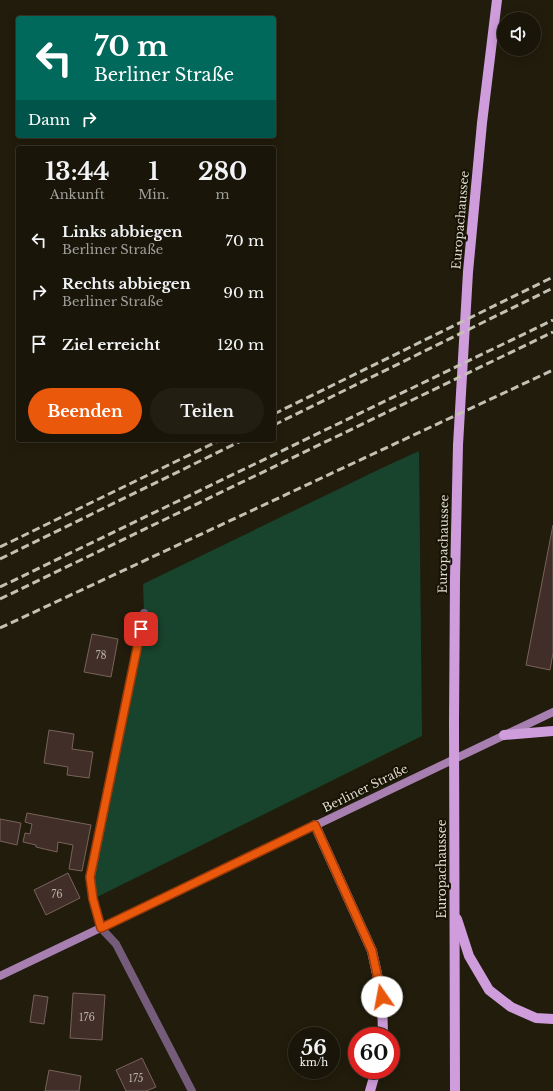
<!DOCTYPE html>
<html lang="de">
<meta charset="utf-8">
<style>
body{margin:0;font-family:"Libre Baskerville",serif;background:#221e12;color:#f1f3f6;height:100vh;display:flex;flex-direction:column;font-size:15px;white-space:nowrap}
*{box-sizing:border-box;margin:0}
p{font-size:13px;color:#9f9f9c}
.icon{flex:none;width:22px;height:22px;fill:none;stroke:currentColor;stroke-width:2;stroke-linecap:round;stroke-linejoin:round}
.map{position:relative;flex:1;overflow:hidden}
.sheet{position:absolute;left:16px;top:146px;width:260px;height:296px;display:flex;flex-direction:column;background:#191508;border-radius:4px;box-shadow:0 2px 10px #0003,0 0 0 1px #373429}
.sheet>*{flex:none}
.guide{position:absolute;left:16px;top:16px;width:260px;height:122px;border-radius:4px;box-shadow:0 2px 10px #0003,0 0 0 1px #373429;background:#00695c;color:#fff;overflow:hidden}
.fabs{position:absolute;left:497px;top:12px;display:grid;gap:8px}
.fabs a{display:grid;place-items:center;width:44px;height:44px;border-radius:50%;background:#191508;box-shadow:0 2px 10px #0003,0 0 0 1px #373429;font-size:20px}
.speed{position:absolute;left:288px;top:1027px;display:flex;gap:8px;font-size:20px;font-weight:700;text-align:center}
.speed>*{display:grid;place-content:center;width:52px;height:52px;border-radius:50%;background:#191508;box-shadow:0 2px 10px #0003,0 0 0 1px #373429;line-height:1}
.speed small{font-size:10px;font-weight:400}
.speed .limit{border:6px solid #d22;background:#fff;color:#111}
.pin{position:absolute;display:grid;place-items:center;width:34px;height:34px;color:#fff;margin:-17px;border-radius:8px;box-shadow:0 2px 6px #0006}
.me{position:absolute;width:44px;margin:-22px;rotate:348deg;stroke-linejoin:round;filter:drop-shadow(0 0 3px #0008)}
.turn{display:flex;align-items:center;gap:14px;height:84px;padding:0 12px;font-size:18px}
.turn .icon{width:52px;height:52px;stroke-width:2.5}
.turn b{display:block;font-size:28px;line-height:34px}
.then{display:flex;align-items:center;height:38px;padding:0 12px;background:#0003;gap:8px;font-size:15px}
.eta{display:flex;justify-content:space-evenly;align-items:center;height:68px;text-align:center}
.eta b{font-size:24px;font-weight:700;line-height:28px}
.primary-button{display:flex;gap:8px;margin-top:auto;padding:8px 12px}
.primary-button a{flex:1;height:46px;border-radius:24px;background:#ea580c;color:#fff;font-size:16px;font-weight:700;line-height:46px;text-align:center}
.primary-button a+a{background:#221e12;color:#f1f3f6}
ul{padding:0;list-style:none}
li{display:flex;align-items:center;gap:12px;height:52px;padding:0 12px}
li div{flex:1}
li b{display:block;font-size:15px}
li em{font-style:normal}
.map>svg:first-child{display:block}
</style>
<div class="map">
<svg width="553" height="1091" viewBox="0 0 553 1091">
<rect width="100%" height="100%" fill="#211c0b"/>
<polygon fill="#18432c" points="419,451 422,736 93,899 91,877 144,613 143,584 384,467"/>
<g fill="#412e28" stroke="#78635c">
<polygon points="553,525 553,653 550,670 526,665"/>
<polygon points="92,634 118,639 111,677 84,672"/>
<polygon points="49,730 74,734 72,749 93,752 89,778 67,775 68,767 44,763"/>
<polygon points="27,813 91,825 82,871 69,869 73,845 58,842 57,852 36,847 36,845 23,842 25,833 30,834 32,824 25,822"/>
<polygon points="0,819 21,823 17,845 0,841"/>
<polygon points="68,873 80,898 46,915 34,890"/>
<polygon points="73,993 105,995 102,1040 70,1038"/>
<polygon points="34,995 48,997 44,1024 30,1022"/>
<polygon points="142,1058 156,1087 146,1091 126,1091 116,1070"/>
<polygon points="49,1070 81,1076 79,1091 45,1091"/>
</g>
<g fill="none" stroke-linecap="round" stroke-linejoin="round">
<polyline stroke="#745c7a" stroke-width="8" points="144,613 91,877 93,899 101,928 116,944 192,1091"/>
<polyline stroke="#a780b1" stroke-width="8" points="0,976 553,712"/>
<g stroke="#cf9cdc" stroke-width="10">
<polyline points="504,735 553,731"/>
<polyline points="315,825 372,951 382,997 383,1036"/>
<polyline points="457,919 469,956 489,990 511,1007 536,1018 553,1019"/>
<polyline points="370,1091 376,1070"/>
<polyline points="455,1091 454,722 455,579 458,445 468,272 482,123 497,0"/>
</g>
<g stroke="#c3c0b4" stroke-width="3" stroke-dasharray="8 4" stroke-linecap="butt">
<polyline points="274,414 553,277"/>
<polyline points="274,425 553,288"/>
<polyline points="0,547 220,440"/>
<polyline points="0,559 243,440"/>
<polyline points="0,587 553,320"/>
<polyline points="0,599 553,332"/>
<polyline points="0,628 553,370"/>
</g>
</g>
<g fill="none" stroke-linecap="round" stroke-linejoin="round">
<g stroke="#983908" stroke-width="10">
<polyline id="route" points="141,629 90,877 93,899 101,928 315,825 372,951 382,997"/>
</g>
<use href="#route" stroke="#ea580c" stroke-width="7"/>
</g>
<g text-anchor="middle" dominant-baseline="central" stroke-width="4" stroke-linejoin="round" paint-order="stroke">
<g font-size="10" fill="#b7b0a6">
<text x="101" y="655">78</text>
<text x="57" y="894">76</text>
<text x="87" y="1017">176</text>
<text x="136" y="1078">175</text>
</g>
<g font-size="12" fill="#dedbd0" stroke="#171304">
<text transform="translate(460 220) rotate(-85)">Europachaussee</text>
<text transform="translate(443 544) rotate(-89)">Europachaussee</text>
<text transform="translate(365 788) rotate(-26)">Berliner Straße</text>
<text transform="translate(441 869) rotate(-90)">Europachaussee</text>
</g>
</g>
</svg>
<div class="fabs">
<a><svg class="icon" aria-label="sound" viewBox="0 0 24 24"><path d="M4 9h4l5-4v14l-5-4H4zM17 9q2 3 0 6"/></svg></a>
</div>
<div class="speed"><div>56<small>km/h</small></div><div class="limit">60</div></div>
<div class="pin" style="left:141px;top:629px;background:#d93025"><svg class="icon" aria-label="arrive" viewBox="0 0 24 24"><path d="M6 21V4h12l-3 4 3 4H6"/></svg></div>
<svg class="me" style="left:382px;top:997px" viewBox="-20 -20 40 40"><circle r="19" fill="#fff"/><path d="M0-13L10 11 0 6-10 11z" fill="#ea580c"/></svg>
<div class="guide">
<div class="turn"><svg class="icon" aria-label="left" viewBox="0 0 24 24"><path d="M17 20v-9H6M10 6l-5 5 5 5"/></svg><div><b>70 m</b>Berliner Straße</div></div>
<div class="then">Dann<svg class="icon" aria-label="right" viewBox="0 0 24 24"><path d="M7 20v-9h11M14 6l5 5-5 5"/></svg></div>
</div>
<section class="sheet">
<div class="eta">
<div><b>13:44</b><p>Ankunft</p></div>
<div><b>1</b><p>Min.</p></div>
<div><b>280</b><p>m</p></div>
</div>
<ul>
<li><svg class="icon" aria-label="left" viewBox="0 0 24 24"><path d="M17 20v-9H6M10 6l-5 5 5 5"/></svg><div><b>Links abbiegen</b><p>Berliner Straße</p></div><em>70 m</em></li>
<li><svg class="icon" aria-label="right" viewBox="0 0 24 24"><path d="M7 20v-9h11M14 6l5 5-5 5"/></svg><div><b>Rechts abbiegen</b><p>Berliner Straße</p></div><em>90 m</em></li>
<li><svg class="icon" aria-label="arrive" viewBox="0 0 24 24"><path d="M6 21V4h12l-3 4 3 4H6"/></svg><div><b>Ziel erreicht</b></div><em>120 m</em></li>
</ul>
<div class="primary-button"><a>Beenden</a><a>Teilen</a></div>
</section>
</div>
